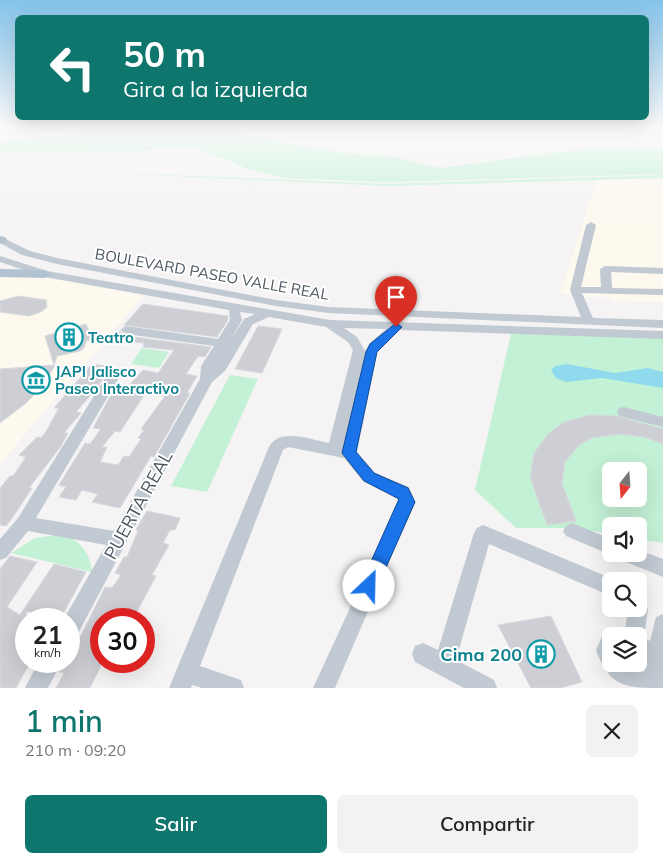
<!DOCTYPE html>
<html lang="es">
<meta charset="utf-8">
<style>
body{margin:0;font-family:Mulish,sans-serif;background:#f2f2f2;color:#222;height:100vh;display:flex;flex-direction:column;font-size:19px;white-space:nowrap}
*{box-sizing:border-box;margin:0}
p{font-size:16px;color:#767676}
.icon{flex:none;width:28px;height:28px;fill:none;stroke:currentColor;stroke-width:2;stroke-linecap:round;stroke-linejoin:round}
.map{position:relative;height:688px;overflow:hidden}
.side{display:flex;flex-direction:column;background:#fff;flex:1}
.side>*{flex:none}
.banner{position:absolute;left:15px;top:15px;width:634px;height:105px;border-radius:8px;box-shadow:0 5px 20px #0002;background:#0f766e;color:#fff;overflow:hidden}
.needle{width:32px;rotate:197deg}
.tools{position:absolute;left:602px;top:462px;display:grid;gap:10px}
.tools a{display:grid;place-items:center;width:45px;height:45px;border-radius:8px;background:#fff;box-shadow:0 5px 20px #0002;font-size:25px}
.speed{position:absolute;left:15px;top:608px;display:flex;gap:10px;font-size:25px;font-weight:700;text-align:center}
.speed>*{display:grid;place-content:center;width:65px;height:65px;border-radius:50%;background:#fff;box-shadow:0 5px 20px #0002;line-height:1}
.speed small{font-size:12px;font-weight:400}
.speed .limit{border:8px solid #d22;background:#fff;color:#111}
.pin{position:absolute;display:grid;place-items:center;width:42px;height:42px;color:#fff;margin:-51px -21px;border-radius:50% 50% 50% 0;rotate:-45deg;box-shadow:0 0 5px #0007}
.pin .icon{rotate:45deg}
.me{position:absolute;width:55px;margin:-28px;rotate:24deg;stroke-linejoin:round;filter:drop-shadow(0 0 4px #0008)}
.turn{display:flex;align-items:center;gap:18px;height:105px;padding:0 25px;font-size:22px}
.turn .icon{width:65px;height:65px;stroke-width:2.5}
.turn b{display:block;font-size:35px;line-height:42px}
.round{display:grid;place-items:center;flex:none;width:52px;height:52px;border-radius:8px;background:#f2f2f2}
.overview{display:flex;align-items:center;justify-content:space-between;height:85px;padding:0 25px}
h1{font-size:30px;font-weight:600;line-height:38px;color:#0f766e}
.button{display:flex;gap:10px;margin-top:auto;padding:10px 25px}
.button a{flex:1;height:58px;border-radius:8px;background:#0f766e;color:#fff;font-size:20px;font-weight:600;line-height:58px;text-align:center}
.button a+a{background:#f2f2f2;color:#222}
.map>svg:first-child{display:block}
</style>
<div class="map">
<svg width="663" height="688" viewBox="0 0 663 688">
<rect width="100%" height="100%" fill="#f5f3f3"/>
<g fill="#fdf9ef">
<polygon points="597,179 663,180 663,302 611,301 609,297 578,297 560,293"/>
<polygon points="0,276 47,278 144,295 0,464"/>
</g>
<g fill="#c3f1d5" fill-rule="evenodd">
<polygon points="149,128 200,128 351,154 391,156 440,168 557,152 611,148 663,150 663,174 385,182 285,178 246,168 192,146 137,151 0,153 0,142"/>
<polygon points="43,170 386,184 663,175 663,178 388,186"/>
<path d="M 511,334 L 663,337 L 663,543 L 639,539 L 639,526 L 611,526 L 611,534 L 573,528 L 516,528 L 475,490 ZM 611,471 L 639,471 L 639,499 L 611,499 Z"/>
<polygon points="142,348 169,352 159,368 131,364"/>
<polygon points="230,375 258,379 207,492 171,486"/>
<path d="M 64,534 C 81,542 90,553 92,572 L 11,553 L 35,538 Z"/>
</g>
<polygon fill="#90daee" points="567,364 615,373 648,368 663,372 663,388 602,378 566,382 556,378 551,370 555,366"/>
<g fill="#cdcfd5" stroke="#d7d9de" fill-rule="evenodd">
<polygon points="19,296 46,300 47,307 41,312 29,316 0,312 0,301"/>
<polygon points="143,304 228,316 228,320 217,337 124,325"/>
<polygon points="86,324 92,339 86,341 84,348 80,351 57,356 54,365 45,336"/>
<polygon points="258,326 282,329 262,373 235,369"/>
<path d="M 119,331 L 126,336 L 211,347 L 205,357 L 198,356 L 186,374 L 197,376 L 187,393 L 190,393 L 154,457 L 151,456 L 120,508 L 92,502 L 98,494 L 82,490 L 76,500 L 59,497 L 66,487 L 59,485 L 85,443 L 90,444 L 101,429 L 93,428 L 113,391 L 123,392 L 143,370 L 158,373 L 174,350 L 143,347 L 144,343 L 113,339 ZM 146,392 L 165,396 L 141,429 L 144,430 L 138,438 L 141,439 L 129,457 L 124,456 L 118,465 L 100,462 L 107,447 L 102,447 L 115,431 L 120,432 Z"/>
<polygon points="92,364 111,367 96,389 76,412 81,413 64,433 68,433 61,446 29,488 32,488 13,517 6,526 0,525 0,488 10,476 13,476 26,457 19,455 37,437 41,438 47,430 59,408 54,408"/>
<polygon points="55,365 42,387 26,403 0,423 0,369"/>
<polygon points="590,415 617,416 663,429 663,444 644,437 620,434 592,438 579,445 565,462 562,483 576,521 547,525 530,477 534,453 549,433 564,422"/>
<polygon points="147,511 180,518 175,530 170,530 163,543 169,545 152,575 156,576 133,619 101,619 101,666 90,688 56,688 64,673 59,672 65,661 69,661 69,650 73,652 105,587 112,588 121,575 115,573 124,557 127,557 138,531 136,530"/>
<polygon points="10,556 37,562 7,607 20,615 54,564 86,572 60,619 26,611 26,661 31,661 16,688 0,688 0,569"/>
<polygon points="551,616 582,682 560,688 531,688 498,625"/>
</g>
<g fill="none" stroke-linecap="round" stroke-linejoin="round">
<g fill="#c1cad2" fill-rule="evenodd">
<polygon points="591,222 596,225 581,287 601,287 600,269 605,266 663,268 663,274 611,272 612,288 663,289 663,295 582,293 593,318 663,320 663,328 328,313 276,306 57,264 22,255 0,243 1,237 30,251 57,258 276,300 328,307 581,317 570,290 586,225"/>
<path d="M 0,256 L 47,271 L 330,320 L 663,331 L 663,339 L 400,330 L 377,352 L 357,452 L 375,473 L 409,487 L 415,502 L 335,688 L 313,688 L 399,502 L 396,496 L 363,481 L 344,458 L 288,447 L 283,450 L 200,666 L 241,680 L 244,688 L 202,688 L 192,685 L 191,688 L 169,688 L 269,447 C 280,427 311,440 329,443 L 353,350 L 348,342 L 326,327 L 269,317 L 253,324 L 225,371 L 212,382 L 76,637 L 69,640 L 69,619 L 64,619 L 106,545 L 28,531 L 6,558 L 0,560 L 0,539 L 18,518 L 107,375 L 112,374 L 119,378 L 36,518 L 114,531 L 200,379 L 201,366 L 214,346 L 126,334 L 120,330 L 126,326 L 218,339 L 230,320 L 229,310 L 45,277 L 0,262 ZM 240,312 L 255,314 L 244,319 L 230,341 L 242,320 ZM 344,328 L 386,329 L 370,343 L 365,351 L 357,337 Z"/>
<polygon points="624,407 663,417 663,427 619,416 617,412 619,408"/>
<polygon points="572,523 611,539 611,554 614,554 611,555 566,536 563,531 566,526"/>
<polygon points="483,525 618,581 611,581 611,596 489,544 456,660 494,680 497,688 464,688 415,662 412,654 415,646 423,643 438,650 474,533 477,528"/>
<polygon points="639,550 663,559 663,577 621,560 619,554 639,554"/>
<path d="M 639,600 L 645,602 L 648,609 L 644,637 L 650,641 L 656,617 L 663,614 L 663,688 C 626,688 610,688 596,650 L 604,632 L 611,629 L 618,632 L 620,636 L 611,636 L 611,664 L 630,664 L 644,672 L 645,665 L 639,659 L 639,636 L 624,636 L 628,609 L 639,609 Z"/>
<polygon points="39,661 62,661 48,688 25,688"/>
</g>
<g fill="#b3c2d1" fill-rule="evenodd">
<polygon points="0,236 5,237 7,240 5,243 0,244"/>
<polygon points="0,269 45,270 52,274 45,278 0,277"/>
</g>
</g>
<linearGradient id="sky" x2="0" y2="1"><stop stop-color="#85c3ea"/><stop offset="0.57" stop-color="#fafafa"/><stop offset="1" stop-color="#fafafa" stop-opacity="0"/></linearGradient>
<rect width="663" height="224" fill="url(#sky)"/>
<polygon fill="#1a73e8" stroke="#114b97" points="396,323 402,327 377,352 356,452 374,473 408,488 415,502 375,592 369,595 363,592 360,586 399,499 364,481 342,453 366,352 370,344"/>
<defs>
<g id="building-ring" transform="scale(1.4375)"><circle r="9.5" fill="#fff" stroke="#0f9aa8" stroke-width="1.5"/><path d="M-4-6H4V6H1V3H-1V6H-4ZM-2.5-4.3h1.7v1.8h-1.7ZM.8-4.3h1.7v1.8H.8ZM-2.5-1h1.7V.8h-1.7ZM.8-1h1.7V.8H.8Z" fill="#0f9aa8"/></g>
<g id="museum-ring" transform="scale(1.4375)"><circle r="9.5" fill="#fff" stroke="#0f9aa8" stroke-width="1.5"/><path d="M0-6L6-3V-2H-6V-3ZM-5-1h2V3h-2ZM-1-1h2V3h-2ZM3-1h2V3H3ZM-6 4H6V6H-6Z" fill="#0f9aa8"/></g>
</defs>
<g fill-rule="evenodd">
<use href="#building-ring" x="69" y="337"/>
<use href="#museum-ring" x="36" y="380"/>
<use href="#building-ring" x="541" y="654"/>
</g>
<g text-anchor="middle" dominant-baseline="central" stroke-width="4" stroke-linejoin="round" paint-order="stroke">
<g font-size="15" fill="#4a5661" stroke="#fff">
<text transform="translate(212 274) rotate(10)">BOULEVARD PASEO VALLE REAL</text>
</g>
<g font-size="15" font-weight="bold" fill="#0d838f" stroke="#fff" text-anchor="start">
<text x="88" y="337">Teatro</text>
<text x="55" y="371">JAPI Jalisco<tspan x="55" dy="17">Paseo Interactivo</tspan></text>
</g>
<g font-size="18" fill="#4a5661" stroke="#fff">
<text transform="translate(138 505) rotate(-61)">PUERTA REAL</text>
</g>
<g font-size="18" font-weight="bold" fill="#0d838f" stroke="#fff" text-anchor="end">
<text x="522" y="654">Cima 200</text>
</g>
</g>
</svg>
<div class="tools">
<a><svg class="needle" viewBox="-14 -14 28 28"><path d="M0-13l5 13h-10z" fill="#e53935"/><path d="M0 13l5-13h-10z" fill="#767676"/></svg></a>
<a><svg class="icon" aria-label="sound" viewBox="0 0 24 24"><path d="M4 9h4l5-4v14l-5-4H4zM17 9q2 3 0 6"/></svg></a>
<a><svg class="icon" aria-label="search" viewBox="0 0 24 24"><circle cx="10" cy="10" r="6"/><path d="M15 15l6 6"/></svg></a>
<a><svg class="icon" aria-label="layers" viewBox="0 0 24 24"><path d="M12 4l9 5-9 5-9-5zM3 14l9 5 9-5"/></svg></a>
</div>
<div class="speed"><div>21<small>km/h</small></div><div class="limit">30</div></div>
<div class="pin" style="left:396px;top:327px;background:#d93025"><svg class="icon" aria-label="arrive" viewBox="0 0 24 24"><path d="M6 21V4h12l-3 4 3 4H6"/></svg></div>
<svg class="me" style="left:369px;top:586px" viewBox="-20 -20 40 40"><circle r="19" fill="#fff"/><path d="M0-13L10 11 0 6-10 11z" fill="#1a73e8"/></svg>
<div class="banner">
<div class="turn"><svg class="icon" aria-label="left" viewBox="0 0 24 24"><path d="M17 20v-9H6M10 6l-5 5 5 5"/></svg><div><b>50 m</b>Gira a la izquierda</div></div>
</div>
</div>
<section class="side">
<div class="overview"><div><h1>1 min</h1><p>210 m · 09:20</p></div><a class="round"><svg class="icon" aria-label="close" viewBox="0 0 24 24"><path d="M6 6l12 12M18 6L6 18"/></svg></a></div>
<div class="button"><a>Salir</a><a>Compartir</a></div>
</section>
